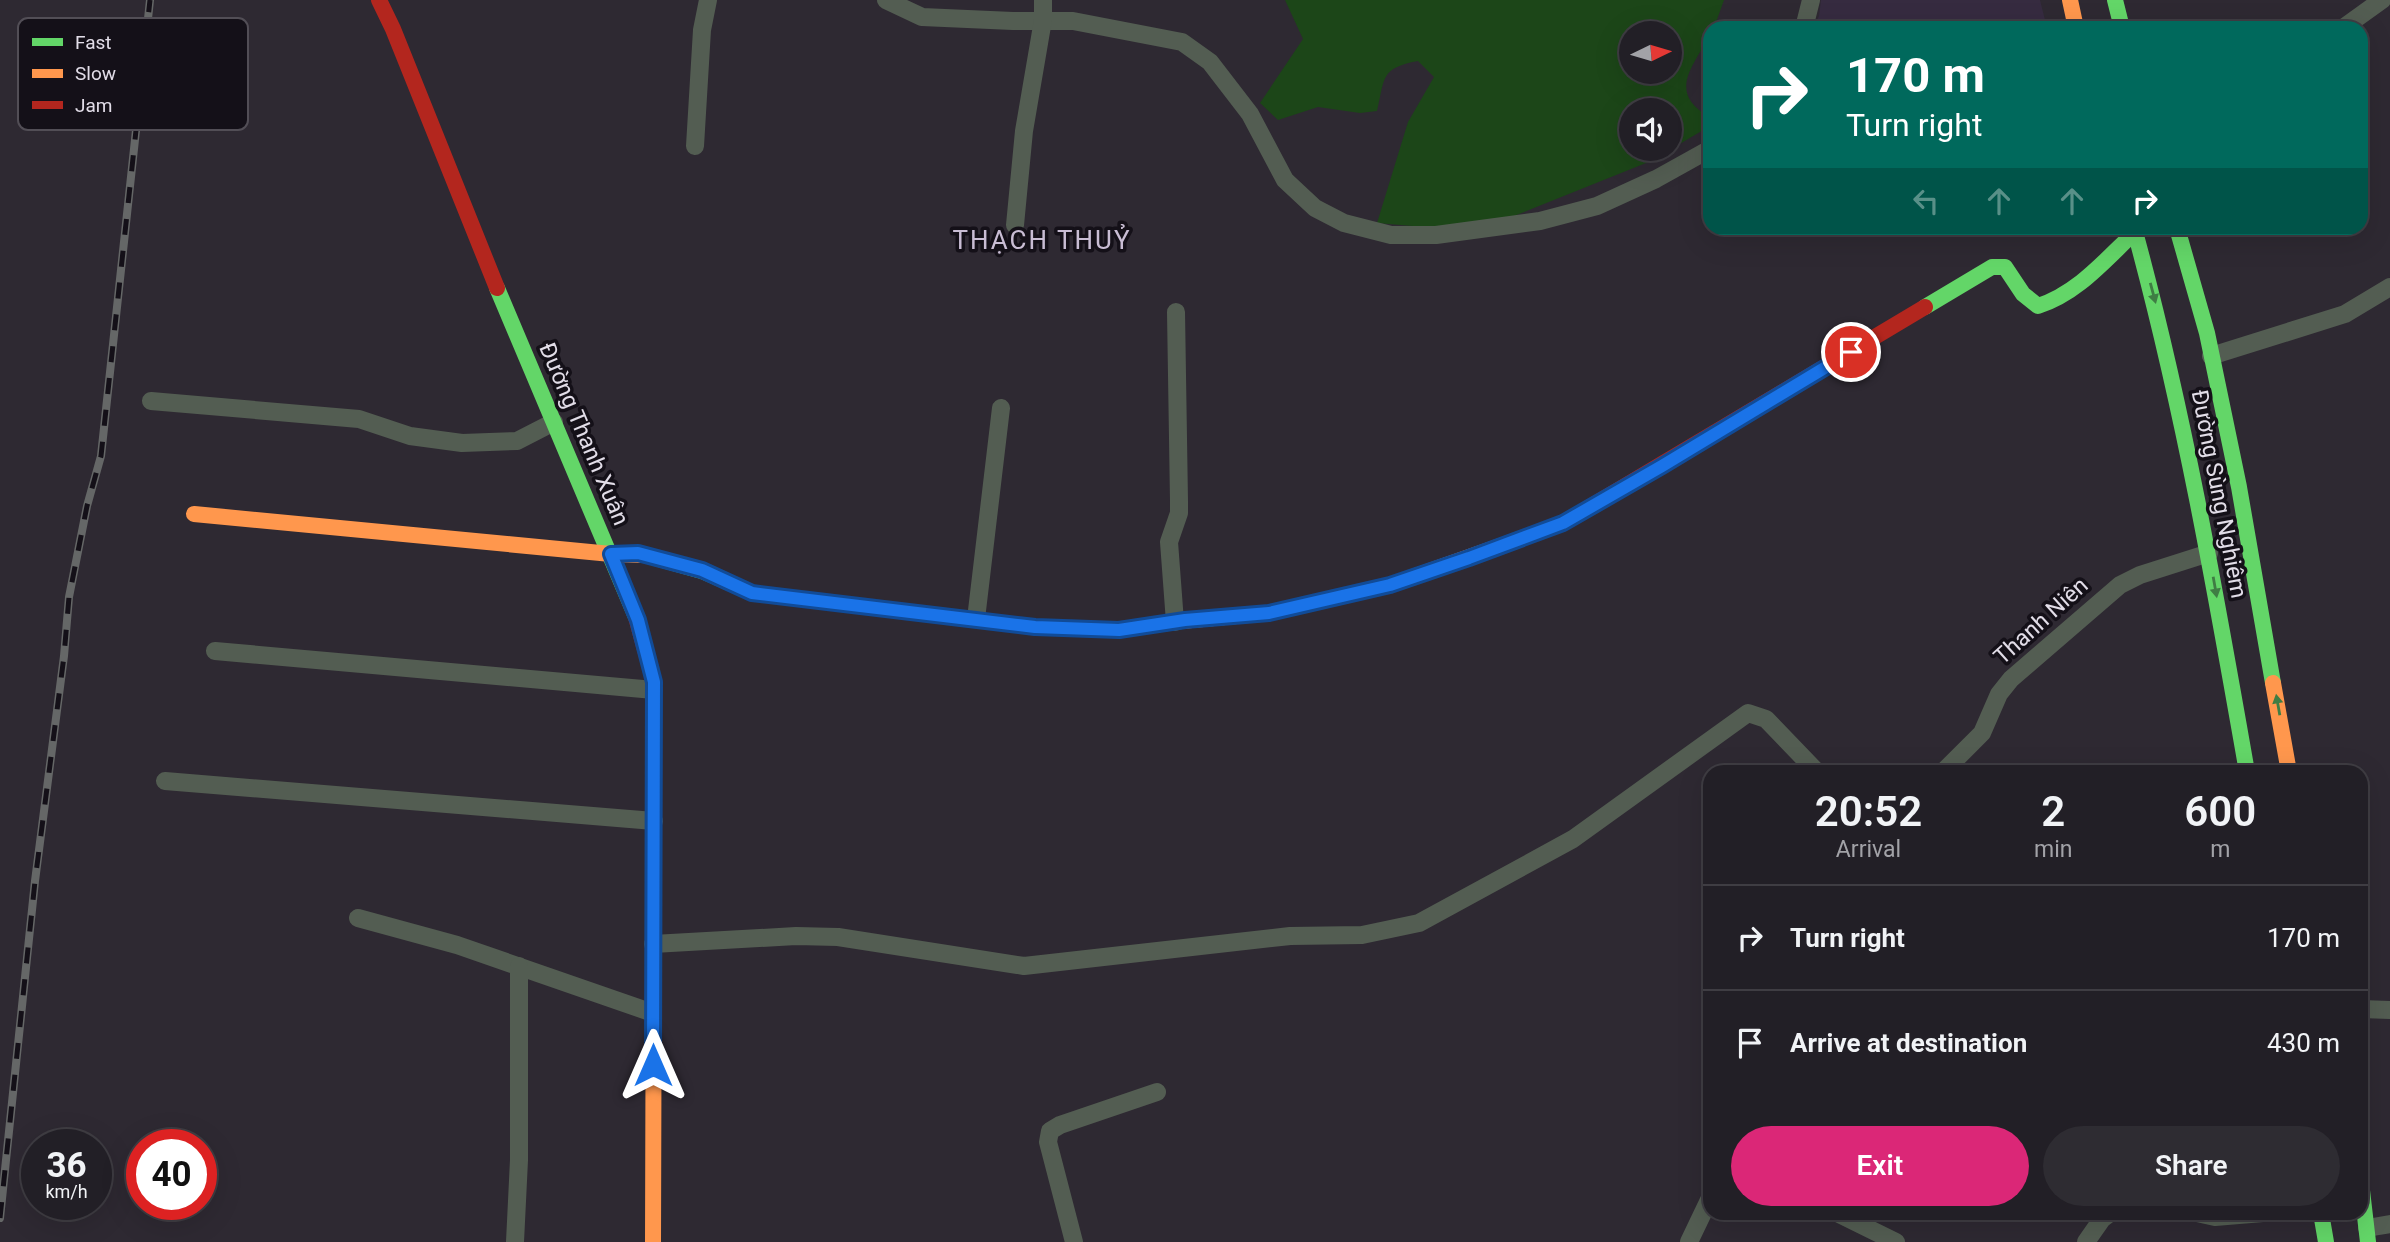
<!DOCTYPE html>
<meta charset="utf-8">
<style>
body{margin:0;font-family:Roboto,sans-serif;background:#2e2c32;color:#f1f3f6;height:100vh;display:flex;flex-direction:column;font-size:26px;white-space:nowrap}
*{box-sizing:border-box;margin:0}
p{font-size:23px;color:#a2a2a7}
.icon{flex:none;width:38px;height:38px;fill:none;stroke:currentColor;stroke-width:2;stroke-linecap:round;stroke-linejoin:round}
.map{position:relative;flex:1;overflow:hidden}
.panel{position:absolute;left:1703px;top:765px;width:665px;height:455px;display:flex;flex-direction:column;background:#221f26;border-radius:21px;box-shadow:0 7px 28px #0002,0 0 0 2px #3f3d43}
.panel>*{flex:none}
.guide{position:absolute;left:1703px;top:21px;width:665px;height:214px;border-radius:21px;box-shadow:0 7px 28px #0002,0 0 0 2px #3f3d43;background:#00695c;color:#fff;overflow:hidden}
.needle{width:46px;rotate:85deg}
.controls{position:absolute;left:1619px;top:21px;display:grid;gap:14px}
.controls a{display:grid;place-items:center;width:63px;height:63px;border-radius:50%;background:#221f26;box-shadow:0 7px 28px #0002,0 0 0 2px #3f3d43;font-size:35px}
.speed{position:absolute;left:21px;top:1129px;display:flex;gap:14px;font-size:35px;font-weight:700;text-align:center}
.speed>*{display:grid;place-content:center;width:91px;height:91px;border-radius:50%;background:#221f26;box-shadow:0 7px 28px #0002,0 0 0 2px #3f3d43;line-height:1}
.speed small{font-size:18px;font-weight:400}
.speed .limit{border:10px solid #d22;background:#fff;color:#111}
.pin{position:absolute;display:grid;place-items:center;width:60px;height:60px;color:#fff;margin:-30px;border:4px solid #fff;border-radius:50%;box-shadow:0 2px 7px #0007}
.me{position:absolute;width:77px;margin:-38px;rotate:0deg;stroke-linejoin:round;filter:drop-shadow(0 0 5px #0008)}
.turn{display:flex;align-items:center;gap:24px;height:147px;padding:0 28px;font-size:32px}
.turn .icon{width:91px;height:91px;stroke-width:2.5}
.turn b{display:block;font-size:49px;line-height:60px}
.lanes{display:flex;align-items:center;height:66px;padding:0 28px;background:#0003;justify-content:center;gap:35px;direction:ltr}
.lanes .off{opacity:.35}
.eta{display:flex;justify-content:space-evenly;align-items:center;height:119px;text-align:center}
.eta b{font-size:42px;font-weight:600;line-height:49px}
.primary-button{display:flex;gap:14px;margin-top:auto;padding:14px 28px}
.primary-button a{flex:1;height:80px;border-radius:42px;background:#db2777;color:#fff;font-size:28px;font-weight:600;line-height:80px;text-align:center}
.primary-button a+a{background:#2e2c32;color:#f1f3f6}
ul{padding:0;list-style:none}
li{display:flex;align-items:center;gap:21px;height:105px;padding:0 28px;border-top:2px solid #3f3d43}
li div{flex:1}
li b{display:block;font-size:26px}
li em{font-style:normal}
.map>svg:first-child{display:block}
</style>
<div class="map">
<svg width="2390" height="1242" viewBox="0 0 2390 1242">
<rect width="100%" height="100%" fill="#2e2932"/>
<polygon fill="#362b40" points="1821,0 2040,0 2047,28 1813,28 1819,16"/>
<path fill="#1c4618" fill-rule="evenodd" d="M 1285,0 L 1724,0 L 1714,28 L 1710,28 L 1710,35 C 1692,68 1667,93 1710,117 L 1710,126 L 1651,161 L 1514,216 L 1436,228 L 1377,223 L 1408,122 L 1434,77 L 1418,61 C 1380,68 1385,78 1377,111 L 1360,113 L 1318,107 L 1278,120 L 1260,103 L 1303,39 ZM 1631,33 L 1670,33 L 1670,72 L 1631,72 ZM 1631,110 L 1670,110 L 1670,149 L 1631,149 Z"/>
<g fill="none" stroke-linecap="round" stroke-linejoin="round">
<g stroke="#535d52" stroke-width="18">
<polyline points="886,0 922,17 1013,21 1073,21 1182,42 1210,62 1250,114 1285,180 1315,208 1344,223 1391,235 1436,235 1540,221 1597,206 1656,179 1710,149"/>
<polyline points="1804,28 1811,0"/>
<polyline points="2343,28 2382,0"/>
<polyline points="695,146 702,30 708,0"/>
<polyline points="1015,225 1024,131 1043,20 1043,0"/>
<polyline points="2211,356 2345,314 2390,287"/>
<polyline points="151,401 359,419 410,436 462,443 517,441 554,422"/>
<polyline points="976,619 1001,408"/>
<polyline points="1175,622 1169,542 1179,513 1179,501 1176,312"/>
<polyline points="215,651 654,690"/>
<polyline points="1943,772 1982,733 1999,694 2011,679 2120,585 2140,575 2209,553"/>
<polyline points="165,781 654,821"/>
<polyline points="358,918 457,945 653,1013"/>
<polyline points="653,944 796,936 838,937 1024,966 1290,936 1362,935 1419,923 1573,839 1748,713 1766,719 1817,772"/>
<polyline points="2361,1009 2390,1010"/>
<polyline points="1837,1213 1896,1242"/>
<polyline points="2197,1213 2215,1217 2263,1213"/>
<polyline points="2367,1228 2390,1224"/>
<polyline points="515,1242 519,1160 519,966"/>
<polyline points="1074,1242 1048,1142 1050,1131 1060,1125 1157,1092"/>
<polyline points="1689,1242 1710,1198"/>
<polyline points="2086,1242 2102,1219 2110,1213"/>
</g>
<g stroke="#63d668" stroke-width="16">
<polyline points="2115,0 2122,28"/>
<path d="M 2134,228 C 2183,407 2215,589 2247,772"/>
<polyline points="2177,228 2207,333 2239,487 2273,683"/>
<polyline points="497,288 636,617"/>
<path d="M 1925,307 L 1992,267 L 2005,267 L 2023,294 L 2038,306 C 2078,293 2105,260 2135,232"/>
<polyline points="645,555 702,571 752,593 1035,627 1119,630 1181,621"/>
<polyline points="2361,1182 2368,1242"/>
<polyline points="2321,1213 2326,1242"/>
</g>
<g stroke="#ff974d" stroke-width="16">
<polyline points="2070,0 2076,28"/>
<polyline points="194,514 611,554 645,555"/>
<polyline points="1181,621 1269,613 1390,585 1520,539"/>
<polyline points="2273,683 2289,772"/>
<polyline points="653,1242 654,888"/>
</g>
<g stroke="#b3261e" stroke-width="16">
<polyline points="379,0 393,29 497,288"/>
<polyline points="1520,539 1563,523 1925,307"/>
<polyline points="636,617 654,682 654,888"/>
</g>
<g stroke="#656767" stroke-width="8">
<polyline id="rail" points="0,1218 35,881 64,656 69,597 87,506 101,456 150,0"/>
</g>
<use href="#rail" stroke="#141018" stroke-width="5" stroke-dasharray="16" stroke-linecap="butt"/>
</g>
<defs><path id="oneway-solid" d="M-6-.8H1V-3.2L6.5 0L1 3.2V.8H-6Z" transform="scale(1.75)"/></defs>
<g fill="#3f7d44">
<use href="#oneway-solid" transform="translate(2153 293) rotate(75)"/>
<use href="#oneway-solid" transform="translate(2215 587) rotate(80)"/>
<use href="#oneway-solid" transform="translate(2278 705) rotate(-100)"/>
</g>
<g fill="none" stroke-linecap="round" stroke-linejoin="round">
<g stroke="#114b97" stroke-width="18">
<polyline id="route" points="653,1065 654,682 638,620 611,554 638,553 702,570 752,593 1035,627 1119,630 1185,620 1269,613 1390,585 1469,558 1563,523 1662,466 1851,352"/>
</g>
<use href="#route" stroke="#1a73e8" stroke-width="12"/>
</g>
<g text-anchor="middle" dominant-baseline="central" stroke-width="7" stroke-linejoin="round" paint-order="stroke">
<g font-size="23" fill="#e2dde8" stroke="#141018">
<text transform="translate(584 434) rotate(67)">Đường Thanh Xuân</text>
<text transform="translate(2219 494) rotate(79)">Đường Sùng Nghiêm</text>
<text transform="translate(2041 621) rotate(-42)">Thanh Niên</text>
</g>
<g font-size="26" letter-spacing="2" fill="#c9bdd4" stroke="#141018">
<text x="1042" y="240">THẠCH THUỶ</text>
</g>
</g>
<rect x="18" y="18" width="230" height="112" rx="10" fill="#141018" stroke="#524e56" stroke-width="2"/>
<rect x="32" y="38" width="31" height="8" fill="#63d668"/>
<rect x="32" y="69" width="31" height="9" fill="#ff974d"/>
<rect x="32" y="101" width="31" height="8" fill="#b3261e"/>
<g font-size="19" fill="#e2dde8">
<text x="75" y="49">Fast</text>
<text x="75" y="80">Slow</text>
<text x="75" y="112">Jam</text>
</g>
</svg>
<div class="controls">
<a><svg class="needle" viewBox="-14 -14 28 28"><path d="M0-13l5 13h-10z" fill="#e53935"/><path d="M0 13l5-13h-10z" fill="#a2a2a7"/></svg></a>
<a><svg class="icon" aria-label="sound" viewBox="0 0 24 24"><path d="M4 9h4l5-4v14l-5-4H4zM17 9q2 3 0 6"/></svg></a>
</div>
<div class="speed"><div>36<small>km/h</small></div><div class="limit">40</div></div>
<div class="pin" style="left:1851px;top:352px;background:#d93025"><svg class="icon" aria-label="arrive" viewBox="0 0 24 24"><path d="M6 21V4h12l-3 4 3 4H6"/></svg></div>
<svg class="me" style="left:653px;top:1065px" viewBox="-20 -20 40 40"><path d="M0-17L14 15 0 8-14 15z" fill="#1a73e8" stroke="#fff" stroke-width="4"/></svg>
<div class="guide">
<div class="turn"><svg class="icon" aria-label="right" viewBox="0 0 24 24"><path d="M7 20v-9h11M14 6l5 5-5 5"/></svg><div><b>170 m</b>Turn right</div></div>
<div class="lanes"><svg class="icon off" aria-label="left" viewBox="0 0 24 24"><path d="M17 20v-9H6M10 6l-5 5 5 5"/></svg><svg class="icon off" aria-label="ahead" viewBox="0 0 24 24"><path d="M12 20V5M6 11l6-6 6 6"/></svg><svg class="icon off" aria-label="ahead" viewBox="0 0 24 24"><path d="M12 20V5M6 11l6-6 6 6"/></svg><svg class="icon" aria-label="right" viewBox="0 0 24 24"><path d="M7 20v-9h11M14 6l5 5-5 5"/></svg></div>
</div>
<section class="panel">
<div class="eta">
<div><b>20:52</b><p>Arrival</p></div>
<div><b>2</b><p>min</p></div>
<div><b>600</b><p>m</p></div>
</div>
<ul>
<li><svg class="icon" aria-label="right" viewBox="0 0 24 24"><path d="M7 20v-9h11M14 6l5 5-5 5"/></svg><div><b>Turn right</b></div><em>170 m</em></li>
<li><svg class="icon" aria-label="arrive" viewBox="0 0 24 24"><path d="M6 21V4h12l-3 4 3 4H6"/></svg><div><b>Arrive at destination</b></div><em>430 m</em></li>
</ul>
<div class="primary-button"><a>Exit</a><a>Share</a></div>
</section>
</div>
